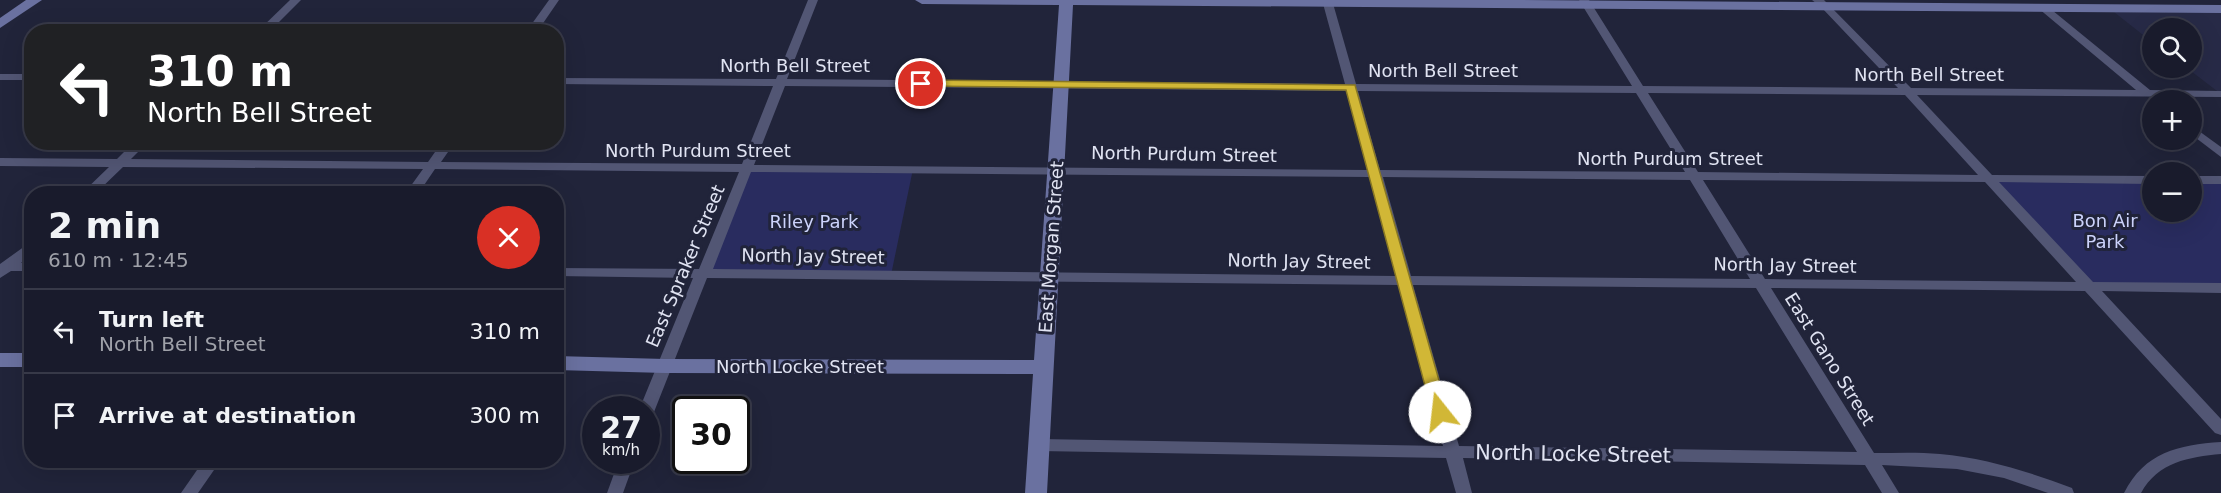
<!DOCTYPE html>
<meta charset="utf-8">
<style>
body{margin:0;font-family:"DejaVu Sans",sans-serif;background:#222434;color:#f1f3f6;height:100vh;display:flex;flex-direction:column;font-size:22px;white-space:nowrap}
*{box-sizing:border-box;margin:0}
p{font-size:20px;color:#9fa1a9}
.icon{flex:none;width:33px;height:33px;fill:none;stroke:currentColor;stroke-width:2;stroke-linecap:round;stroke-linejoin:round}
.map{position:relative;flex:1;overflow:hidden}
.side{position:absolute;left:24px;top:186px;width:540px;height:282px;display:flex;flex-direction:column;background:#191b2c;border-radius:24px;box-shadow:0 6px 24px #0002,0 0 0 2px #373948}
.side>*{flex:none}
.top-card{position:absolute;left:24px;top:24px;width:540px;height:126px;border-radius:24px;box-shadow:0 6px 24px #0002,0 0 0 2px #373948;background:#202124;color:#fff;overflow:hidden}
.buttons{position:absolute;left:2142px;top:18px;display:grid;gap:12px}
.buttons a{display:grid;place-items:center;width:60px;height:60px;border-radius:50%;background:#191b2c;box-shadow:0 6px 24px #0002,0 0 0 2px #373948;font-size:30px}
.speed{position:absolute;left:582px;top:396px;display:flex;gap:12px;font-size:30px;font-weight:700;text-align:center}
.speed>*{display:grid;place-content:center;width:78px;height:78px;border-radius:50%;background:#191b2c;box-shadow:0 6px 24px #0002,0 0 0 2px #373948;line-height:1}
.speed small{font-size:15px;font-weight:400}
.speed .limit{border:3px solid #111;border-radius:9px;background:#fff;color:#111}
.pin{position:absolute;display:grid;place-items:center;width:51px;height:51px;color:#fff;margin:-26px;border:3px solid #fff;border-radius:50%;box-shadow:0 2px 6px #0007}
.me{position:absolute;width:66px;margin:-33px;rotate:344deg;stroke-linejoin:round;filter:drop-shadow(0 0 4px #0008)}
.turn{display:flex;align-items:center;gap:21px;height:126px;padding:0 24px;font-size:27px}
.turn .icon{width:78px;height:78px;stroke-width:2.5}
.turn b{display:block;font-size:42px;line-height:51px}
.round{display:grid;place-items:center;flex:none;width:63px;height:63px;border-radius:32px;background:#222434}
.head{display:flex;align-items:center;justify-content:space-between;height:102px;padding:0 24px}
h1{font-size:36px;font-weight:800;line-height:45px}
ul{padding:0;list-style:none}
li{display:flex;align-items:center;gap:18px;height:84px;padding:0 24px;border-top:2px solid #373948}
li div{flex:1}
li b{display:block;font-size:22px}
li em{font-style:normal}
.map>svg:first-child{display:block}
</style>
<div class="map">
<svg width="2221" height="493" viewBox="0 0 2221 493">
<rect width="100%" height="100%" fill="#21243a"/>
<polygon fill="#272a47" points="2114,12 2221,13 2221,94 2187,68 2192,68 2192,28 2152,28 2152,42"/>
<g fill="#292c5f">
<polygon points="747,168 913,169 891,275 705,273"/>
<polygon points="1986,178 2152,180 2152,212 2192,212 2192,180 2221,180 2221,288 2086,286"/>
</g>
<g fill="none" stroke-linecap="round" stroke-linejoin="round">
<g fill="#525674" fill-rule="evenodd">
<polygon points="290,0 301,0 269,32 257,32"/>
<polygon points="549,0 559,0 537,32 526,32"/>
<path d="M 808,0 L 818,0 L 787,79 L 1345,84 L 1322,0 L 1332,0 L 1356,84 L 1632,86 L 1579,0 L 1589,0 L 1643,86 L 1898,88 L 1822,8 L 1812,0 L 1824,0 L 1911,88 L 2136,90 L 2038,8 L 2039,6 L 2047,6 L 2150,90 L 2221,91 L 2221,97 L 1917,95 L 1992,175 L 2152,176 L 2152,184 L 1999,182 L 2093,282 L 2221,283 L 2221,293 L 2102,291 L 2221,419 L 2221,435 L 2215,433 L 2085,291 L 1771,288 L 1874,453 C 1896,453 1919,452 1940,454 C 1985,458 2030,472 2072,488 L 2074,493 L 2048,493 L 2004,478 L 1957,469 L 1882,465 L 1899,493 L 1882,493 L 1865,465 L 1463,458 L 1472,493 L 1456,493 L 1446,458 L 1039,451 L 1033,449 L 1031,445 L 1033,441 L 1039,439 L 1443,446 L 1399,285 L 707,278 L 654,412 L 652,416 L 646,418 L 646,410 L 639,410 L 693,278 L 556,276 L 556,268 L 699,269 L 739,172 L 435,169 L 418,194 L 405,194 L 423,169 L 123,167 L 95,194 L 81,194 L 109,167 L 0,166 L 0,158 L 117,159 L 134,142 L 148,142 L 131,159 L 428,162 L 442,142 L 455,142 L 441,162 L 742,164 L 773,86 L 556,84 L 556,78 L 776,79 ZM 785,86 L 1346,91 L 1368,170 L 754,165 ZM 1358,91 L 1636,93 L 1685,172 L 1380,170 ZM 1648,93 L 1905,95 L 1978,175 L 1698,172 ZM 751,172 L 1370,177 L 1397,276 L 713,269 ZM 1383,177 L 1690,180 L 1750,279 L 1411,276 ZM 1703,180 L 1985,182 L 2076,282 L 1765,279 ZM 1413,285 L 1756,288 L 1857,452 L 1459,446 Z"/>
<rect x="0" y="74" width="32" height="6"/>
<polygon points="2192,126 2221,147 2221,157 2192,135"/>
<rect x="2192" y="176" width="29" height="8"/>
<polygon points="32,241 32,253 21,263 32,263 32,271 11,271 0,278 0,264"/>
<path d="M 2221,442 L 2221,454 C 2189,457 2158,462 2141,493 L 2124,493 C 2145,452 2178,445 2221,442 Z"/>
<polygon points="204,460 221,460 198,493 181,493"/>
<polygon points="619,460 635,460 623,493 607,493"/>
</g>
<g fill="#6a71a0" fill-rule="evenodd">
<polygon points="26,0 42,0 0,28 0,18"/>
<polygon points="915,0 1513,0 2221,5 2221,13 1073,5 1047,493 1025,493 1033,374 665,373 556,370 556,356 665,359 1034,360 1059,5 922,4"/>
<rect x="0" y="353" width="32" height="14"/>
</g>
</g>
<polygon fill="#d1b736" stroke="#887723" stroke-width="1.5" points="921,80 1355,85 1448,412 1446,416 1435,416 1432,412 1346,90 917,86 916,84"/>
<g text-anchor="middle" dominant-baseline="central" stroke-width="6" stroke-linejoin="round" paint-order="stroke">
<g font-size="18" fill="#e0e3f2" stroke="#21243a">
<text x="795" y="65">North Bell Street</text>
<text x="1443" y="70">North Bell Street</text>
<text x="1929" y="74">North Bell Street</text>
<text x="698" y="150">North Purdum Street</text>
<text transform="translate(1184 154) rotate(1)">North Purdum Street</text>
<text x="1670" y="158">North Purdum Street</text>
<text transform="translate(1051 247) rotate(-86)">East Morgan Street</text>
<text transform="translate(813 256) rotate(1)">North Jay Street</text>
<text transform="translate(1299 261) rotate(1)">North Jay Street</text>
<text transform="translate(1785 265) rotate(1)">North Jay Street</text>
<text transform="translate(685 266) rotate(-67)">East Spraker Street</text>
<text transform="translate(1830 359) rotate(58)">East Gano Street</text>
<text x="800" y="366">North Locke Street</text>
</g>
<g font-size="18" fill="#ccd3fb" stroke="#21243a">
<text x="2105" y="220">Bon Air<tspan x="2105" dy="21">Park</tspan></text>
<text x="814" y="221">Riley Park</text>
</g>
<g font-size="21" fill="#e0e3f2" stroke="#21243a">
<text transform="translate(1573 454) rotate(1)">North Locke Street</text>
</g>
</g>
</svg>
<div class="buttons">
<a><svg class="icon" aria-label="search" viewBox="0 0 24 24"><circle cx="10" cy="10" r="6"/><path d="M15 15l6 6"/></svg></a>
<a>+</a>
<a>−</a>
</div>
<div class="speed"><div>27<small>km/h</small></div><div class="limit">30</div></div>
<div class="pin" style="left:921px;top:84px;background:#d93025"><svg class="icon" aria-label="arrive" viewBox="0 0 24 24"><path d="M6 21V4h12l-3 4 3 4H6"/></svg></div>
<svg class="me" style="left:1440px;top:412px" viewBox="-20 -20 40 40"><circle r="19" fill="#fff"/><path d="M0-13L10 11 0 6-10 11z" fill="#d1b736"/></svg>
<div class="top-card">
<div class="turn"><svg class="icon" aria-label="left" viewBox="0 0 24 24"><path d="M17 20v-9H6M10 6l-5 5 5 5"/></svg><div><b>310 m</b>North Bell Street</div></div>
</div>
<section class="side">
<div class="head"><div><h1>2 min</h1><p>610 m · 12:45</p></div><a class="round" style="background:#d93025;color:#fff"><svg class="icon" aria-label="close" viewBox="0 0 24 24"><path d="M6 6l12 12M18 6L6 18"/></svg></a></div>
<ul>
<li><svg class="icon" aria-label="left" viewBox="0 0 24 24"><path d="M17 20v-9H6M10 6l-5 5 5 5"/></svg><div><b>Turn left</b><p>North Bell Street</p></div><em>310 m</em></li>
<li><svg class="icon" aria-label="arrive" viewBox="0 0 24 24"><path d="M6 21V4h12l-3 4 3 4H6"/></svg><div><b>Arrive at destination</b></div><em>300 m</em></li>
</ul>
</section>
</div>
